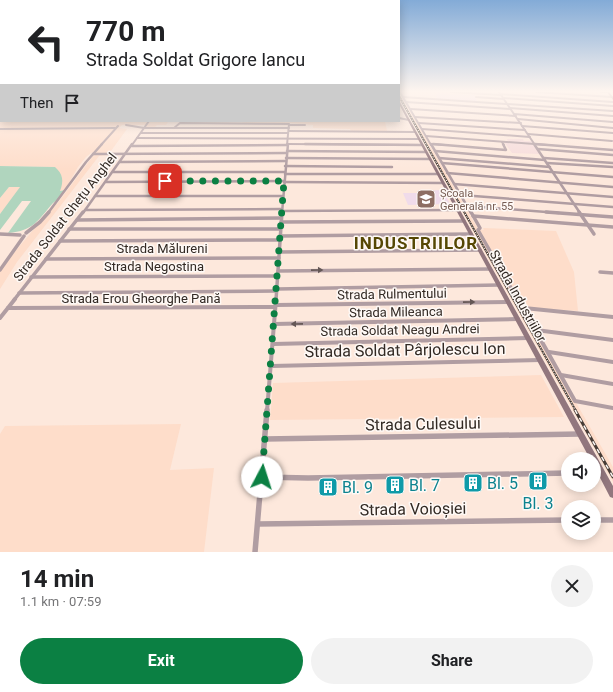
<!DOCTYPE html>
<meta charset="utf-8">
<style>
body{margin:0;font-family:Roboto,sans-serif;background:#f2f2f2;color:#202124;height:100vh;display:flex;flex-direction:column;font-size:15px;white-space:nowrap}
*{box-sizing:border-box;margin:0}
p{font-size:13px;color:#757577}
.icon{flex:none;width:22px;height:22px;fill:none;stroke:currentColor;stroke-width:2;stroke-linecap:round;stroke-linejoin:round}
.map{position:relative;height:552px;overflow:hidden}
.sheet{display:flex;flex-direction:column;background:#fff;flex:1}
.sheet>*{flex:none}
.hud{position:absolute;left:0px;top:0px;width:400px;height:122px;box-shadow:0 2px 10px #0003;background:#fff;color:#202124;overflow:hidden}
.controls{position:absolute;left:561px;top:452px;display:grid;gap:8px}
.controls a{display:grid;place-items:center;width:40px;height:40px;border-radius:50%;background:#fff;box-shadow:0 2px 10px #0003;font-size:20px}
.pin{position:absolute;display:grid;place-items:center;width:34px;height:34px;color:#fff;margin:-17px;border-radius:8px;box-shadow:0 2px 6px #0006}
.me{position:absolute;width:44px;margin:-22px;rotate:5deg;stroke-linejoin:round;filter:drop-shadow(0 0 3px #0008)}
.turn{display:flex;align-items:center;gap:14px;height:84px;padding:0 20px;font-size:18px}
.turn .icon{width:52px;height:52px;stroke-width:2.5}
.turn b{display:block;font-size:28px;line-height:34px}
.then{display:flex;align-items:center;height:38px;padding:0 20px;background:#0003;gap:8px;font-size:15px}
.round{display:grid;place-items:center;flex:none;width:42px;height:42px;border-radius:21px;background:#f2f2f2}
.overview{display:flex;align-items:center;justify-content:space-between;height:68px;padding:0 20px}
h1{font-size:24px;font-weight:700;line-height:30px}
.cta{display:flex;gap:8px;margin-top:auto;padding:8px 20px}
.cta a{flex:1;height:46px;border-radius:24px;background:#0b8043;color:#fff;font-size:16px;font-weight:700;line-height:46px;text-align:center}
.cta a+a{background:#f2f2f2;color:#202124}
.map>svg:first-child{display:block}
</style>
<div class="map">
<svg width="613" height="552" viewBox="0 0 613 552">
<rect width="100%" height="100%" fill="#fde8dc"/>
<polygon fill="#f6dbda" points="507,139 523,139 524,141 531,141 540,154 512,153 504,142 508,142"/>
<g fill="#feddca">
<polygon points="399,92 478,229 484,230 483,228 556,231 574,272 578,311 521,307 613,467 613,482 399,98"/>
<polygon points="0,117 1,121 178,121 177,122 168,122 166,125 157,125 155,127 146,127 147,125 122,125 119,128 127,129 108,155 99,156 17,262 0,289 0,272 8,260 55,204 57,204 96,152 91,153 86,157 78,167 65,190 60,191 55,167 0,166"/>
<polygon points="236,121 385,121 387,131 351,131 350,129 313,128 313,125 288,123 246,123"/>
<polygon points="9,187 21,187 0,214 0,198"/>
<polygon points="541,375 564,417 270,420 273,383"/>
<polygon points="181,424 170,470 214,468 204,552 0,552 0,434 5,426"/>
</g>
<g fill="#f0dbea">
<polygon points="436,93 474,95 477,101 437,99"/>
<polygon points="443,190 450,204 408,205 403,193 417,193 417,191"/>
</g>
<path fill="#b0d5be" d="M 0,166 L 55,167 C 63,174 64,181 60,191 L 65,190 L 57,200 L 53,203 C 38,220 34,231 8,233 L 31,201 L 22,201 L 0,230 L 0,214 L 20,187 L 9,187 L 0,198 Z"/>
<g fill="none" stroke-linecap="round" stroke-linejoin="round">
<g stroke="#b09da2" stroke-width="2">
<polyline points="400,92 431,145"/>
<polyline points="451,92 502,95"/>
<polyline points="499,92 535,145"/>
<polyline points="536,92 612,97"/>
<polyline points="601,92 609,92"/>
<polyline points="501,94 613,102"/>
<polyline points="403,97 613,111"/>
<polyline points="476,97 504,99"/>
<polyline points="504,98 613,106"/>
<polyline points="406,102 511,109"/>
<polyline points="510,108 613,116"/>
<polyline points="411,109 516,116"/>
<polyline points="514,114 613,122"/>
<polyline points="415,117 521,123"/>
<polyline points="399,118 409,120"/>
<polyline points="518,119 613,128"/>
<polyline points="419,123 525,130"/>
<polyline points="126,125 144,128 289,128"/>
<polyline points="289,125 305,125"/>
<polyline points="522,126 613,133"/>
<polyline points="174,128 180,123 289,124 287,145"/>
<polyline points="0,129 115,128"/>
<polyline points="422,129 530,137"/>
<polyline points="289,131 415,132"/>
<polyline points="141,133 288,133"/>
<polyline points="528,134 612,141"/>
<polyline points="426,136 548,145"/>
<polyline points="137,138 419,139"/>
<polyline points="502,142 504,145"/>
<polyline points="287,144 422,145"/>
<polyline points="431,144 445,145"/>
<polyline points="101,145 118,126"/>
<polyline points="132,145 149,121"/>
<polyline points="266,145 287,145"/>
</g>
<g stroke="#b09da2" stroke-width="2.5">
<polyline points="305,144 422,145"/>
<polyline points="431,144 471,213"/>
<polyline points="433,144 506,150 503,144"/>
<polyline points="534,144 580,213"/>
<polyline points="535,144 613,150"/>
<polyline points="132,146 287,145"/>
<polyline points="538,149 613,155"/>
<polyline points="287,151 426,152"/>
<polyline points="435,151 545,160"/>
<polyline points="93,154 286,153"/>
<polyline points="286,158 430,159"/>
<polyline points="439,158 550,167"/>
<polyline points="544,158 613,163"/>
<polyline points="120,162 286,161"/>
<polyline points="442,163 613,177"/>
<polyline points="547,163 613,167"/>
<polyline points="285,166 392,167"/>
<polyline points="113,172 285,172"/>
<polyline points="447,173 613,187"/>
<polyline points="285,174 438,174"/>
<polyline points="106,182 284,181"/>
<polyline points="284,182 443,183"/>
<polyline points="454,184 613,197"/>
<polyline points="461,195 613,207"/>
<polyline points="95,196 283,196"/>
<polyline points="467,206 559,213"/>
<polyline points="85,210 282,209"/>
<polyline points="282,211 458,210"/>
<polyline points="48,213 86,162 102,144"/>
<polyline points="83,213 132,144"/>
<polyline points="282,213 288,144"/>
</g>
<g stroke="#b09da2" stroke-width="3.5">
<polyline points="471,212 480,228 478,230 518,300"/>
<polyline points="546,212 613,217"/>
<polyline points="579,212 594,234"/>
<polyline points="473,216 613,227"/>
<polyline points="77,220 281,218"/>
<polyline points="281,222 464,221"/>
<polyline points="69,229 280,229"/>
<polyline points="26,233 40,222 49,212"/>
<polyline points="0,234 20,235"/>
<polyline points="280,236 471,234"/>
<polyline points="60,241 280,240"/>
<polyline points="279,252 480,250"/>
<polyline points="46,259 279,258"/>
<polyline points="0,270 24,236"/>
<polyline points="278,271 490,269"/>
<polyline points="600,272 613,273"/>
<polyline points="31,277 277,276"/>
<polyline points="277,289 499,285"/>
<polyline points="19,293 276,291"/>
<polyline points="14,300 83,212"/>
<polyline points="276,300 282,212"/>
</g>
<g stroke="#b09da2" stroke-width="4">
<polyline points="518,299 575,401 613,408"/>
<polyline points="276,305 508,302"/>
<polyline points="8,308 275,307"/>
<polyline points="524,308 613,317"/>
<polyline points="0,318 15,299"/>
<polyline points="274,324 518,319"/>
<polyline points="536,330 613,340"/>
<polyline points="273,344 528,338"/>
<polyline points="549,352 613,362"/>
<polyline points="271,366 540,360"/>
<polyline points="561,375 613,384"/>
<polyline points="267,411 276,299"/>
</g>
<g stroke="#b09da2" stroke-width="5.5">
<polyline points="265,439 580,434"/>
<polyline points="594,472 601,472"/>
<polyline points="262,477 308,478 568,473"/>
<polyline points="594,520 613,520"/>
<polyline points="258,524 568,520"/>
<polyline points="255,552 267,410"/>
</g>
<g fill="#92777e" fill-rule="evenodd">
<polygon points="607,92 609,92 613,97 613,100"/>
<polygon points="399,101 400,102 613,486 613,498 610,497 594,466 594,459 590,459 399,104"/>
</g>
<g stroke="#463c36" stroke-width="2">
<polyline id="rail-far1" points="399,96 576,411"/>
</g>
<g stroke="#463c36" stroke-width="3">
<polyline id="rail" points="575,410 613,477"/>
</g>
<use href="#rail-far1" stroke="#fef9f6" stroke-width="1" stroke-dasharray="1.5" stroke-linecap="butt"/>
<use href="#rail" stroke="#fef9f6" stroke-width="1.5" stroke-dasharray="4.5" stroke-linecap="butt"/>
</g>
<defs><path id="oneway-solid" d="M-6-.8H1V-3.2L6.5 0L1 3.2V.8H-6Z"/></defs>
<g fill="#645756">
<use href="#oneway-solid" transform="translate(317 270) rotate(-1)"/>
<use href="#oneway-solid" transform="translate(469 302) rotate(-1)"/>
<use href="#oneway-solid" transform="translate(297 324) rotate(179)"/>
</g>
<linearGradient id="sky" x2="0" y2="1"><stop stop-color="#83abd7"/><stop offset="0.54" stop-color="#fef5ef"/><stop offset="1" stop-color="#fef5ef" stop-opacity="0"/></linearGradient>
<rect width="613" height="169" fill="url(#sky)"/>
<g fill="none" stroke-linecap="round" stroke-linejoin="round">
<polyline stroke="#0b8043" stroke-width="7" stroke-dasharray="0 12.6" points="165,181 284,181 262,477"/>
</g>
<defs>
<g id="school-square" transform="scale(1)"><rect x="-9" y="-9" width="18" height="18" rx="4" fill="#8d6e63" stroke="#fef9f6"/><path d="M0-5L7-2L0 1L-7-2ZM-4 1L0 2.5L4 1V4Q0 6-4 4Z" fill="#fff"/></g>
<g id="building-square" transform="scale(1)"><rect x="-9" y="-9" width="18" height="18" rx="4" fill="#0f9aa8" stroke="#fef9f6"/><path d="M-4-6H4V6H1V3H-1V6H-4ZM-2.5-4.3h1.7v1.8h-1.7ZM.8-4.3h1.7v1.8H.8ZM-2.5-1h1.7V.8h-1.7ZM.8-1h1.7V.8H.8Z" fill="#fff"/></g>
</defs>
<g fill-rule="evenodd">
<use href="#school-square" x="426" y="199"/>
<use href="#building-square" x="538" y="481"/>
<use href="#building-square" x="473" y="483"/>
<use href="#building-square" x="395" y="485"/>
<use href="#building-square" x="328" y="487"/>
</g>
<g text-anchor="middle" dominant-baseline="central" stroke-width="3" stroke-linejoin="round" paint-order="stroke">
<g font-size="11" fill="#785e54" stroke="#fef9f6" text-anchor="start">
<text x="440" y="193">Școala<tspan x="440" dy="13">Generală nr. 55</tspan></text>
</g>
<g font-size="13" fill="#322923" stroke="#fef9f6">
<text transform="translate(65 217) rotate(-52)">Strada Soldat Ghețu Anghel</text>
<text x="162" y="248">Strada Mălureni</text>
<text x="154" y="266">Strada Negostina</text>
<text transform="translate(392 294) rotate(-1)">Strada Rulmentului</text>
<text transform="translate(518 296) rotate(61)">Strada Industriilor</text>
<text x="141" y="298">Strada Erou Gheorghe Pană</text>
<text transform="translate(396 312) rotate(-1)">Strada Mileanca</text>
<text transform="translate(400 330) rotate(-1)">Strada Soldat Neagu Andrei</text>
</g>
<g font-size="16" fill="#322923" stroke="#fef9f6">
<text transform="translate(405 350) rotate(-1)">Strada Soldat Pârjolescu Ion</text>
<text transform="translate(423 424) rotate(-1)">Strada Culesului</text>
<text transform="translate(413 509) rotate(-1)">Strada Voioșiei</text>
</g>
<g font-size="16" fill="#0d838f" stroke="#fef9f6" text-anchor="start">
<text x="487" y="483">Bl. 5</text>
<text x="409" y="485">Bl. 7</text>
<text x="342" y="487">Bl. 9</text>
<text x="538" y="503" text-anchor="middle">Bl. 3</text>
</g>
<g font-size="17" font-weight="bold" letter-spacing="1" fill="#564704" stroke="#fef9f6">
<text x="416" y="243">INDUSTRIILOR</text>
</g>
</g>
</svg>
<div class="controls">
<a><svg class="icon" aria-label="sound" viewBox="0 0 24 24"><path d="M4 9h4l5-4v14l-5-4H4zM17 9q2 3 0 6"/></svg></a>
<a><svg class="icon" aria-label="layers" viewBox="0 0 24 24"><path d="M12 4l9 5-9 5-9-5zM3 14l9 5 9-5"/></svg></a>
</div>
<div class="pin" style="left:165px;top:181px;background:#d93025"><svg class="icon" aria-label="arrive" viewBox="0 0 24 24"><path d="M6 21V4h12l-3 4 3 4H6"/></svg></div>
<svg class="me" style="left:262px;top:477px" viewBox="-20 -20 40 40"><circle r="19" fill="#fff"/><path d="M0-13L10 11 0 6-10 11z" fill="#0b8043"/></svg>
<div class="hud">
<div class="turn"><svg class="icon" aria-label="left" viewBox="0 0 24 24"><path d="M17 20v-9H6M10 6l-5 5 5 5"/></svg><div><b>770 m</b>Strada Soldat Grigore Iancu</div></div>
<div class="then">Then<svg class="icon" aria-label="arrive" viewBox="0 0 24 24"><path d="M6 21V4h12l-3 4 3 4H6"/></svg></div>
</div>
</div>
<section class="sheet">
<div class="overview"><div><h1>14 min</h1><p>1.1 km · 07:59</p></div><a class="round"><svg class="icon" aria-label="close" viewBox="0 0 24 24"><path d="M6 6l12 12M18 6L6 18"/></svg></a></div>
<div class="cta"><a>Exit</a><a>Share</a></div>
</section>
